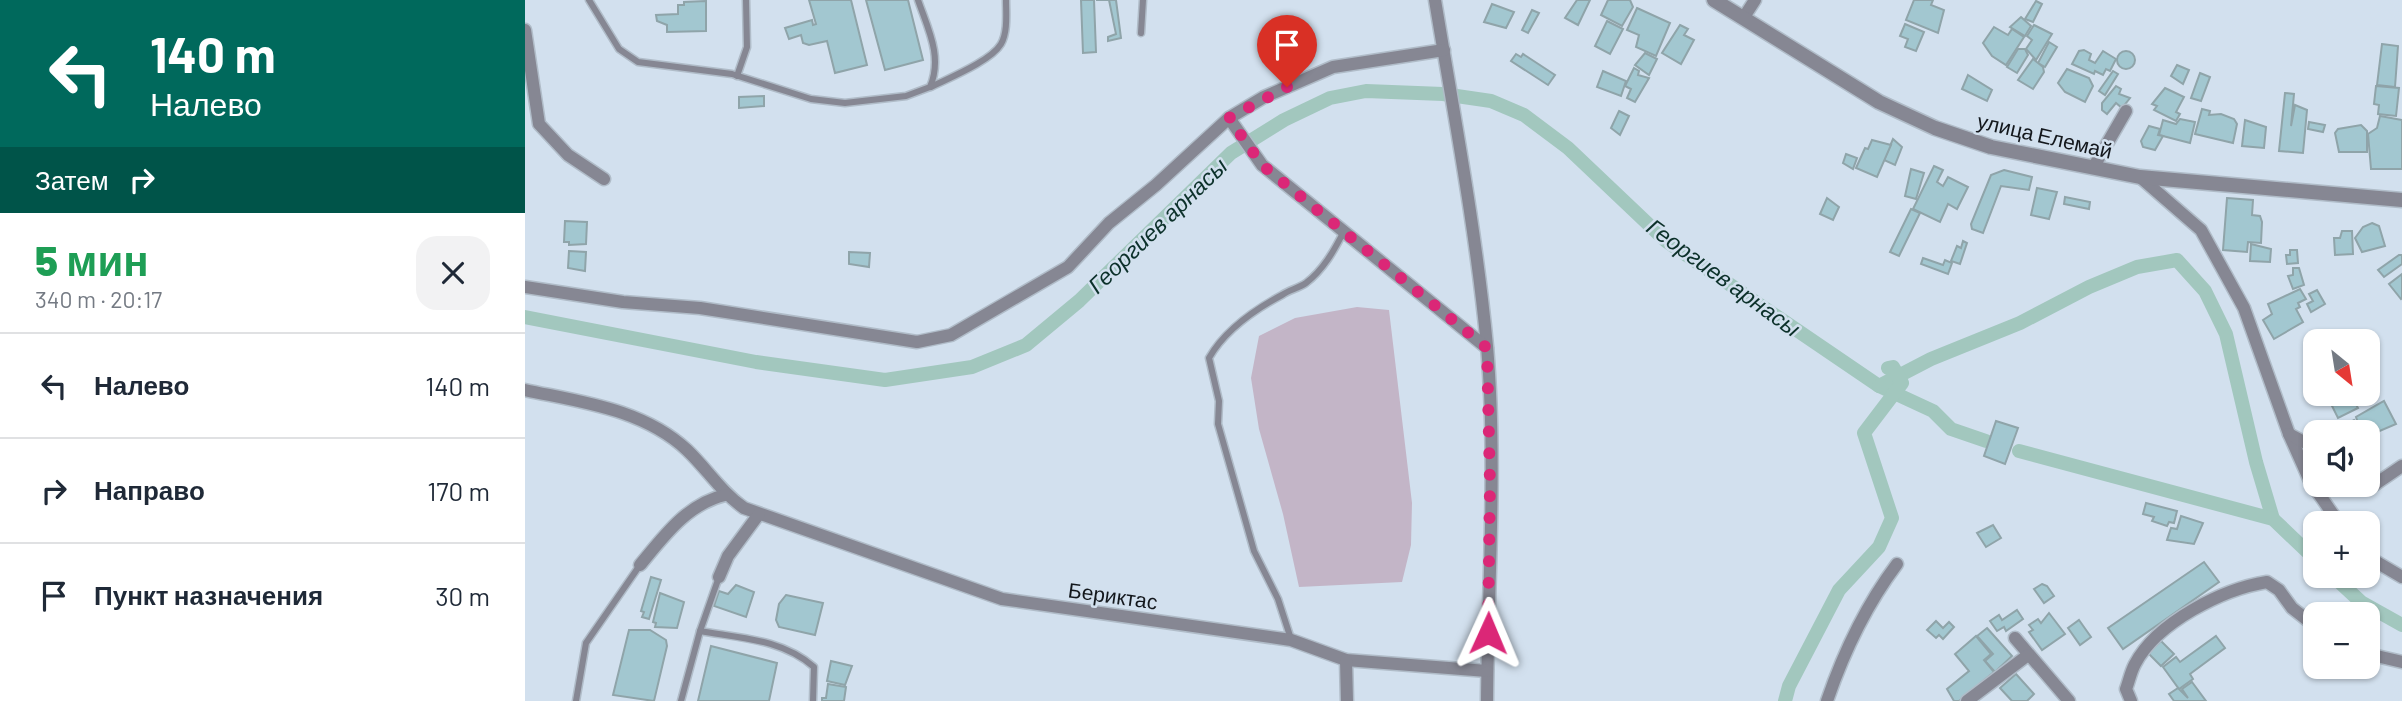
<!DOCTYPE html>
<html lang="ru">
<meta charset="utf-8">
<style>
body{margin:0;font-family:Barlow,sans-serif;background:#f2f2f3;color:#1f2937;height:100vh;display:flex;flex-direction:column;font-size:26px;white-space:nowrap}
*{box-sizing:border-box;margin:0}
p{font-size:23px;color:#747a83}
.icon{flex:none;width:38px;height:38px;fill:none;stroke:currentColor;stroke-width:2;stroke-linecap:round;stroke-linejoin:round}
.map{position:relative;flex:1;overflow:hidden}
.details{display:flex;flex-direction:column;background:#fff;width:525px}
.details>*{flex:none}
.hud{background:#00695c;color:#fff;overflow:hidden}
.needle{width:46px;rotate:150deg}
.controls{position:absolute;left:1778px;top:329px;display:grid;gap:14px}
.controls a{display:grid;place-items:center;width:77px;height:77px;border-radius:14px;background:#fff;box-shadow:0 2px 5px #0004;font-size:35px}
.pin{position:absolute;display:grid;place-items:center;width:60px;height:60px;color:#fff;margin:-72px -30px;border-radius:50% 50% 50% 0;rotate:-45deg;box-shadow:0 0 7px #0007}
.pin .icon{rotate:45deg}
.me{position:absolute;width:77px;margin:-38px;rotate:1deg;stroke-linejoin:round;filter:drop-shadow(0 0 5px #0008)}
.turn{display:flex;align-items:center;gap:24px;height:147px;padding:0 35px;font-size:32px}
.turn .icon{width:91px;height:91px;stroke-width:2.5}
.turn b{display:block;font-size:49px;line-height:60px}
.then{display:flex;align-items:center;height:66px;padding:0 35px;background:#0003;gap:14px;font-size:26px}
.round{display:grid;place-items:center;flex:none;width:74px;height:74px;border-radius:21px;background:#f2f2f3}
.headline{display:flex;align-items:center;justify-content:space-between;height:119px;padding:0 35px}
h1{font-size:42px;font-weight:800;line-height:52px;color:#1e9e55}
ul{padding:0;list-style:none}
li{display:flex;align-items:center;gap:21px;height:105px;padding:0 35px;border-top:2px solid #e0e1e3}
li div{flex:1}
li b{display:block;font-size:26px}
li em{font-style:normal}
main{display:flex;flex:1;min-height:0}
.map>svg:first-child{display:block}
</style>
<main>
<section class="details">
<div class="hud">
<div class="turn"><svg class="icon" aria-label="left" viewBox="0 0 24 24"><path d="M17 20v-9H6M10 6l-5 5 5 5"/></svg><div><b>140 m</b>Налево</div></div>
<div class="then">Затем<svg class="icon" aria-label="right" viewBox="0 0 24 24"><path d="M7 20v-9h11M14 6l5 5-5 5"/></svg></div>
</div>
<div class="headline"><div><h1>5 мин</h1><p>340 m · 20:17</p></div><a class="round"><svg class="icon" aria-label="close" viewBox="0 0 24 24"><path d="M6 6l12 12M18 6L6 18"/></svg></a></div>
<ul>
<li><svg class="icon" aria-label="left" viewBox="0 0 24 24"><path d="M17 20v-9H6M10 6l-5 5 5 5"/></svg><div><b>Налево</b></div><em>140 m</em></li>
<li><svg class="icon" aria-label="right" viewBox="0 0 24 24"><path d="M7 20v-9h11M14 6l5 5-5 5"/></svg><div><b>Направо</b></div><em>170 m</em></li>
<li><svg class="icon" aria-label="arrive" viewBox="0 0 24 24"><path d="M6 21V4h12l-3 4 3 4H6"/></svg><div><b>Пункт назначения</b></div><em>30 m</em></li>
</ul>
</section>
<div class="map">
<svg width="1877" height="701" viewBox="0 0 1877 701">
<rect width="100%" height="100%" fill="#d2e0ee"/>
<polygon fill="#c3b5c7" points="832,307 864,310 887,503 886,545 877,582 774,587 758,514 734,429 726,378 734,336 770,318"/>
<g fill="none" stroke-linecap="round" stroke-linejoin="round">
<g stroke="#a2c7be" stroke-width="14">
<polyline points="0,317 231,362 360,380 447,367 501,345 554,301 706,153 759,120 805,98 841,91 918,94 966,101 999,115 1043,148 1141,241 1354,386 1408,411 1426,429 1461,441"/>
<polyline points="1354,386 1406,359 1495,323 1564,287 1612,267 1652,260 1680,291 1701,334 1731,462 1748,519"/>
<polyline points="1494,451 1748,519 1790,559"/>
<polyline points="1808,576 1836,602 1877,625"/>
<polyline points="1260,701 1264,686 1314,590 1354,547 1367,518 1339,433 1377,383 1368,367 1363,368"/>
</g>
</g>
<g fill="#a2c7d0" stroke="#8fa4a9" stroke-width="2">
<polygon points="284,0 326,0 342,65 310,73 302,41 284,45 278,43 276,35 264,39 260,28 287,20 288,25 291,24"/>
<polygon points="341,0 383,0 398,60 360,70"/>
<polygon points="556,0 569,0 571,52 558,53"/>
<polygon points="584,0 571,0 591,0 596,38 583,41 583,37 591,34"/>
<polygon points="1052,0 1065,0 1053,25 1040,18"/>
<polygon points="1083,0 1105,0 1108,7 1097,26 1076,15"/>
<polygon points="1389,0 1408,0 1406,5 1419,10 1413,33 1381,20"/>
<polygon points="181,1 181,31 142,32 142,25 132,21 131,15 153,14 153,5 159,5 159,2"/>
<polygon points="1511,1 1517,4 1508,22 1500,19"/>
<polygon points="967,4 989,12 981,28 959,22"/>
<polygon points="1112,8 1145,23 1131,56 1111,47 1114,35 1102,30"/>
<polygon points="1007,10 1014,13 1003,33 997,30"/>
<polygon points="1496,17 1506,26 1500,36 1485,27"/>
<polygon points="1082,21 1098,29 1085,54 1070,46"/>
<polygon points="1380,24 1399,32 1391,51 1380,47 1383,39 1375,36"/>
<polygon points="1155,25 1163,29 1159,35 1169,40 1156,64 1137,53"/>
<polygon points="1509,25 1527,34 1511,60 1501,49 1507,40 1502,36"/>
<polygon points="1469,27 1483,35 1487,29 1499,37 1481,65 1467,56 1458,43"/>
<polygon points="1524,42 1532,47 1520,67 1513,63"/>
<polygon points="1857,44 1873,46 1870,87 1852,85"/>
<polygon points="1493,49 1500,49 1503,55 1492,73 1482,67"/>
<polygon points="1559,50 1566,54 1564,60 1570,63 1578,51 1591,59 1585,71 1581,69 1578,75 1570,71 1569,74 1547,64 1554,51"/>
<circle cx="1601" cy="60" r="9"/>
<polygon points="1120,53 1132,59 1124,75 1110,65"/>
<polygon points="991,54 996,57 998,54 1030,75 1023,85 986,61"/>
<polygon points="1508,59 1518,67 1519,72 1508,89 1493,80"/>
<polygon points="1652,65 1664,70 1658,84 1646,76"/>
<polygon points="1109,68 1114,71 1113,75 1124,78 1110,102 1102,98 1106,89 1100,86"/>
<polygon points="1542,69 1564,78 1568,86 1560,102 1540,92 1533,83"/>
<polygon points="1078,71 1101,81 1096,96 1072,87"/>
<polygon points="1588,71 1593,74 1580,95 1574,91"/>
<polygon points="1675,73 1685,77 1676,101 1666,98"/>
<polygon points="1443,75 1467,90 1462,101 1437,89"/>
<polygon points="1591,86 1596,89 1594,94 1605,98 1597,108 1591,103 1582,114 1577,110 1577,103"/>
<polygon points="1851,86 1874,88 1871,116 1853,114 1854,105 1849,104"/>
<polygon points="1640,88 1659,97 1651,112 1655,114 1651,121 1629,110 1632,106 1627,104"/>
<polygon points="1760,93 1769,94 1766,126 1770,105 1782,110 1778,153 1754,151"/>
<polygon points="239,96 239,106 214,108 214,97"/>
<polygon points="1677,109 1685,111 1684,115 1696,114 1709,119 1712,124 1708,143 1670,134"/>
<polygon points="1094,111 1104,116 1095,135 1086,128"/>
<polygon points="1855,116 1877,120 1877,169 1846,169 1843,134 1852,128"/>
<polygon points="1655,119 1670,122 1665,143 1634,135 1638,120 1651,124"/>
<polygon points="1720,120 1741,127 1739,148 1717,146"/>
<polygon points="1784,122 1800,125 1798,132 1783,129"/>
<polygon points="1836,125 1842,131 1842,152 1814,152 1810,133 1813,129"/>
<polygon points="1624,126 1635,129 1633,135 1638,136 1630,150 1618,147 1616,141"/>
<polygon points="1368,139 1377,147 1370,165 1359,160"/>
<polygon points="1347,140 1366,145 1352,177 1331,168 1340,148 1343,149"/>
<polygon points="1321,154 1332,158 1328,169 1318,163"/>
<polygon points="1409,166 1418,170 1412,182 1418,186 1423,177 1443,187 1432,209 1423,204 1415,222 1388,209"/>
<polygon points="1386,169 1399,173 1391,199 1380,196"/>
<polygon points="1479,170 1507,177 1504,190 1476,186 1458,233 1447,229 1446,224 1466,175"/>
<polygon points="1512,188 1532,192 1524,219 1506,215"/>
<polygon points="1540,197 1565,202 1564,209 1539,204"/>
<polygon points="1302,198 1314,207 1308,220 1295,214"/>
<polygon points="1702,198 1728,200 1727,215 1735,216 1737,222 1736,243 1723,242 1722,252 1698,250"/>
<polygon points="1386,209 1395,213 1374,256 1365,252"/>
<polygon points="40,221 62,222 61,244 44,245 44,242 39,242"/>
<polygon points="1847,223 1854,226 1860,246 1837,252 1830,238 1838,227"/>
<polygon points="1817,231 1827,231 1828,254 1810,255 1809,238 1815,238"/>
<polygon points="1438,241 1442,243 1435,264 1426,261 1432,246 1436,248"/>
<polygon points="1726,244 1746,249 1745,262 1725,261"/>
<polygon points="1765,250 1772,250 1773,263 1762,264 1761,255 1765,255"/>
<polygon points="44,251 61,252 60,271 43,268"/>
<polygon points="324,252 345,253 344,267 324,264"/>
<polygon points="1874,255 1877,255 1877,264 1859,277 1853,270"/>
<polygon points="1398,258 1418,265 1420,260 1427,263 1423,274 1396,264"/>
<polygon points="1768,268 1774,268 1779,285 1768,289 1763,276 1768,275"/>
<polygon points="1877,274 1877,298 1876,299 1864,284"/>
<polygon points="1775,289 1781,299 1773,303 1775,307 1771,309 1778,322 1749,339 1738,320 1747,314 1743,304"/>
<polygon points="1792,290 1800,304 1786,312 1782,304 1788,301 1784,294"/>
<polygon points="1807,394 1825,394 1833,408 1813,418 1804,400 1809,397"/>
<polygon points="1859,401 1871,424 1843,436 1843,432 1836,432 1831,417"/>
<polygon points="1829,420 1835,432 1812,432 1810,430"/>
<polygon points="1471,421 1493,428 1480,464 1459,456"/>
<polygon points="1621,503 1652,511 1649,523 1644,522 1642,526 1627,521 1629,517 1618,514"/>
<polygon points="1656,516 1678,523 1669,544 1642,540 1646,528 1652,529"/>
<polygon points="1468,525 1476,538 1461,547 1452,533"/>
<polygon points="1679,562 1694,582 1598,649 1583,628"/>
<polygon points="126,577 136,580 124,619 117,617 119,612 116,611"/>
<polygon points="1517,584 1522,586 1529,596 1519,603 1509,589"/>
<polygon points="211,585 229,592 221,617 189,606 194,591 203,594"/>
<polygon points="135,593 159,602 152,628 130,627 131,623 128,622"/>
<polygon points="261,595 298,603 290,635 254,627 251,620 254,604"/>
<polygon points="1492,610 1498,619 1481,631 1479,627 1472,631 1465,621 1474,615 1477,620"/>
<polygon points="1524,613 1540,634 1517,650 1504,632 1508,630 1504,625 1513,619 1516,623"/>
<polygon points="1554,620 1566,637 1555,645 1543,628"/>
<polygon points="1411,621 1418,628 1424,622 1429,627 1418,639 1414,635 1411,638 1402,630"/>
<polygon points="1462,628 1487,656 1470,672 1460,661 1468,654 1452,636"/>
<polygon points="104,630 125,630 141,640 142,646 129,701 88,695"/>
<polygon points="1451,636 1466,654 1459,660 1469,672 1434,701 1429,701 1422,689 1444,671 1430,654"/>
<polygon points="1691,636 1700,648 1665,674 1668,679 1654,689 1638,667 1651,657 1655,662"/>
<polygon points="1636,641 1649,654 1636,666 1623,653"/>
<polygon points="186,646 252,663 244,701 173,701"/>
<polygon points="306,661 327,666 320,685 302,681"/>
<polygon points="1491,674 1509,694 1502,701 1487,701 1475,688"/>
<polygon points="1667,682 1681,701 1649,701 1644,694 1653,688 1663,698 1657,689"/>
<polygon points="303,684 321,687 319,701 297,701 297,698 301,698"/>
</g>
<g fill="none" stroke-linecap="round" stroke-linejoin="round">
<g stroke="#b0bcc8" stroke-width="9">
<g id="service">
<path d="M 64,0 L 94,49 L 113,62 L 207,74 L 286,99 L 320,103 L 381,96 L 405,87 C 418,57 403,29 393,0"/>
<polyline points="616,33 618,0"/>
<polyline points="212,76 222,47 221,0"/>
<path d="M 406,87 C 424,78 466,61 476,44 C 483,32 481,13 481,0"/>
<path d="M 175,631 C 215,638 257,639 289,667 L 288,701"/>
<path d="M 766,639 L 753,599 L 729,551 L 718,512 L 693,424 L 694,401 L 684,358 C 700,330 729,310 757,295 C 764,290 774,288 781,283 C 798,270 809,251 819,231"/>
<polyline points="51,701 61,643 115,565"/>
<polyline points="156,701 175,631 194,577"/>
</g>
</g>
<g stroke="#b0bcc8" stroke-width="15">
<g id="minor">
<path d="M 910,0 C 929,115 951,230 962,346 C 972,463 963,583 962,701"/>
<polyline points="1219,17 1230,0"/>
<polyline points="0,30 14,124 43,155 79,179"/>
<polyline points="704,118 737,165 962,348"/>
<polyline points="1568,168 1601,111"/>
<polyline points="1615,177 1676,230 1719,308 1764,434 1785,481 1814,523"/>
<polyline points="0,287 98,302 175,308 392,342 426,335 543,267 584,223 631,185 704,118 739,97 808,67 919,50"/>
<path d="M 0,390 C 56,402 118,409 162,450 C 182,469 196,492 219,508 L 477,599 L 766,640 L 821,660 L 962,671"/>
<polyline points="1764,434 1790,448"/>
<polyline points="1833,485 1849,485 1877,466"/>
<polyline points="1843,557 1877,577"/>
<path d="M 115,565 C 139,536 162,504 200,495"/>
<polyline points="194,577 203,556 234,514"/>
<polyline points="1490,638 1544,701"/>
<polyline points="1843,654 1877,662"/>
<polyline points="821,660 822,701"/>
<path d="M 1302,701 C 1318,654 1342,604 1372,564"/>
<polyline points="1442,701 1503,655"/>
<path d="M 1606,701 L 1601,689 C 1604,681 1606,671 1610,664 C 1632,622 1698,589 1742,582 L 1754,590 L 1767,608 L 1790,626"/>
</g>
</g>
<g stroke="#b0bcc8" stroke-width="17">
<polyline id="tertiary" points="1189,0 1354,102 1410,128 1466,147 1615,177 1877,200"/>
</g>
<use href="#service" stroke="#868793" stroke-width="6"/>
<use href="#minor" stroke="#868793" stroke-width="12"/>
<use href="#tertiary" stroke="#868793" stroke-width="14"/>
</g>
<g fill="none" stroke-linecap="round" stroke-linejoin="round">
<polyline stroke="#db2777" stroke-width="12" stroke-dasharray="0 21.6" points="762,87 704,118 737,165 962,348 965,485 963,633"/>
</g>
<g text-anchor="middle" dominant-baseline="central" stroke-width="5" stroke-linejoin="round" paint-order="stroke">
<g font-size="21" fill="#13171c" stroke="#d2e0ee">
<text transform="translate(1520 135) rotate(13)">улица Елемай</text>
<text transform="translate(588 595) rotate(8)">Бериктас</text>
</g>
<g font-size="23" font-style="italic" fill="#0c312a" stroke="#d2e0ee">
<text transform="translate(632 225) rotate(-44)">Георгиев арнасы</text>
<text transform="translate(1199 277) rotate(36)">Георгиев арнасы</text>
</g>
</g>
</svg>
<div class="controls">
<a><svg class="needle" viewBox="-14 -14 28 28"><path d="M0-13l5 13h-10z" fill="#e53935"/><path d="M0 13l5-13h-10z" fill="#747a83"/></svg></a>
<a><svg class="icon" aria-label="sound" viewBox="0 0 24 24"><path d="M4 9h4l5-4v14l-5-4H4zM17 9q2 3 0 6"/></svg></a>
<a>+</a>
<a>−</a>
</div>
<div class="pin" style="left:762px;top:87px;background:#d93025"><svg class="icon" aria-label="arrive" viewBox="0 0 24 24"><path d="M6 21V4h12l-3 4 3 4H6"/></svg></div>
<svg class="me" style="left:963px;top:633px" viewBox="-20 -20 40 40"><path d="M0-17L14 15 0 8-14 15z" fill="#db2777" stroke="#fff" stroke-width="4"/></svg>
</div>
</main>
